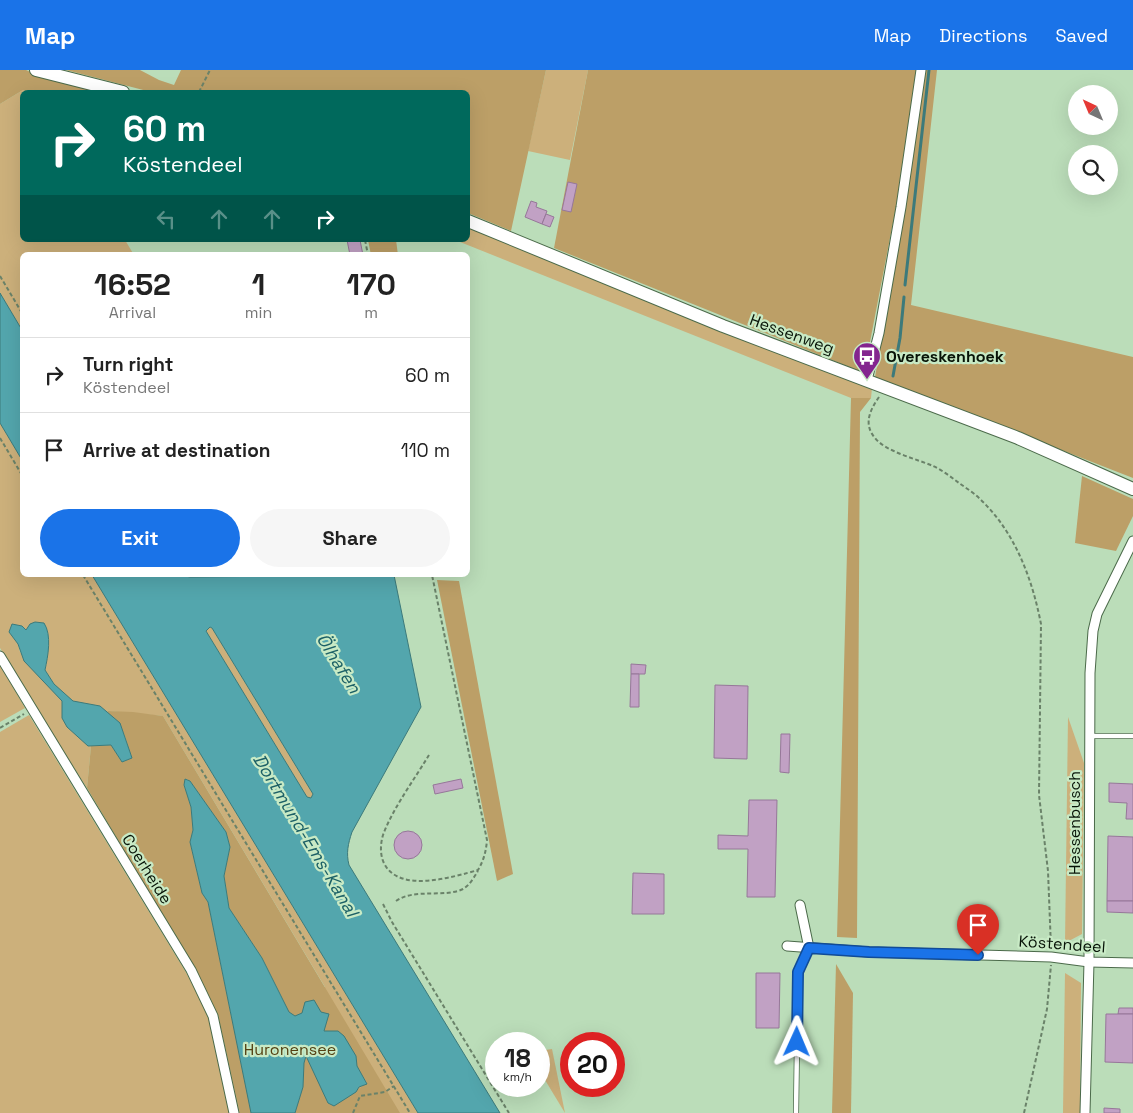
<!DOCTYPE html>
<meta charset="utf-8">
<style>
body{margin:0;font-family:"Space Grotesk",sans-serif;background:#f6f6f6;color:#222;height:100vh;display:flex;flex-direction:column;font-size:19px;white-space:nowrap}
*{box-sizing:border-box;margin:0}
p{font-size:16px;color:#767676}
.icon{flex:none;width:28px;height:28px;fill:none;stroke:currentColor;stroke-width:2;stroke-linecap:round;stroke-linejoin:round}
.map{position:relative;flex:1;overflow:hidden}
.side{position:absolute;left:20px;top:182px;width:450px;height:325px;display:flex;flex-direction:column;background:#fff;border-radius:8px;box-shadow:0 5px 20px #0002}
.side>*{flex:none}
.banner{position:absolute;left:20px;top:20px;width:450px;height:152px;border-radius:8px;box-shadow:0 5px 20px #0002;background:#00695c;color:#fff;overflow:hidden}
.needle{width:32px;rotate:316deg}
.tools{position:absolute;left:1068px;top:15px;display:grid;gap:10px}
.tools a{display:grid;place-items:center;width:50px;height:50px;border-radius:50%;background:#fff;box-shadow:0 5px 20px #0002;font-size:25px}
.speed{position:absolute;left:485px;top:962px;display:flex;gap:10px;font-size:25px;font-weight:700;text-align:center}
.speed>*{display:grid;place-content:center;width:65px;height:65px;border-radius:50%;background:#fff;box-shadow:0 5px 20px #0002;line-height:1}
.speed small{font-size:12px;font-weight:400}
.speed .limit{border:8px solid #d22;background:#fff;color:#111}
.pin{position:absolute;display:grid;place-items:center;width:42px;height:42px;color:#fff;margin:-51px -21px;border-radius:50% 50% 50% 0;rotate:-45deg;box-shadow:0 0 5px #0007}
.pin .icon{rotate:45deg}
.me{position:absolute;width:55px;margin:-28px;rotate:1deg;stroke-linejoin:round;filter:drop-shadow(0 0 4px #0008)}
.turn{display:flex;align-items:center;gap:18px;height:105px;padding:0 20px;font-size:22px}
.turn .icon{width:65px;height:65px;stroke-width:2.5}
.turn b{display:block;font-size:35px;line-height:42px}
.lanes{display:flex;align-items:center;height:48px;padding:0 20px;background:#0003;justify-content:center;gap:25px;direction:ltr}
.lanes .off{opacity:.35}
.eta{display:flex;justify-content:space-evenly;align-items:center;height:85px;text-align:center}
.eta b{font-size:30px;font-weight:700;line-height:35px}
.cta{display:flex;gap:10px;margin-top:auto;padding:10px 20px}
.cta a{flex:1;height:58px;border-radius:30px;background:#1a73e8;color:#fff;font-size:20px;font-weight:700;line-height:58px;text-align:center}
.cta a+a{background:#f6f6f6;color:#222}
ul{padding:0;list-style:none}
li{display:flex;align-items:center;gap:15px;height:75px;padding:0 20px;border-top:1px solid #e0e0e0}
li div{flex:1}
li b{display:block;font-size:19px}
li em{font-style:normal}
header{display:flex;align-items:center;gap:30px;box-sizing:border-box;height:70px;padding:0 25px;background:#1a73e8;color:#fff}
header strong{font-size:24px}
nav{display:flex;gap:28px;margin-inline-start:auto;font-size:18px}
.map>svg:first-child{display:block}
</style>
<header>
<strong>Map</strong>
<nav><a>Map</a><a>Directions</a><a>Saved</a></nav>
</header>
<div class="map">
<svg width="1133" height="1043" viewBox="0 0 1133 1043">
<rect width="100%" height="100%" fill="#bbddb9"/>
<g fill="#ccb07b">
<polygon points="546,0 588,0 570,90 528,81"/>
<polygon points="23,20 28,22 22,22 22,170 125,170 134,185 22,185 22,260 0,223 0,34"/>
<polygon points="468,158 872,318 871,328 851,328 455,170 468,170"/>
<path d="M 0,353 L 22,390 L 22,505 L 92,505 L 418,1043 L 239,1043 L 220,953 L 325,917 L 163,646 L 108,641 L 106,643 C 89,629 95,638 78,633 C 62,628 53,612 45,600 C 48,586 52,565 44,553 L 35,552 L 26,560 L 9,562 L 18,574 L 20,582 L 62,631 L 62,648 L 88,676 L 91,676 L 87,718 L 54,667 L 0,578 Z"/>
<polygon points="207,558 212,558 313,724 311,728 307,727 206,561"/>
<polygon points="0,595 25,638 0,652"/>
<polygon points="29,645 187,904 210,948 231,1043 0,1043 0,662"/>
<polygon points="1068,647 1084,693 1082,864 1065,873"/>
<polygon points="1065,903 1081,913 1080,1043 1063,1043"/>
<polygon points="552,979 565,1043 539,1000 539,981"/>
</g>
<g fill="#bc9f67">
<polygon points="0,0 26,0 44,8 99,22 66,22 64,21 60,22 28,22 23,20 0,34"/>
<polygon points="66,0 140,0 159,10 174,15 181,0 546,0 511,161 468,143 468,22 151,22"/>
<polygon points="588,0 916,0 896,137 864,303 554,178"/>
<polygon points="926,0 937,0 911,235 1133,287 1133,408 875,307 905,137"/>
<polygon points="368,170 396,170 398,185 371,185"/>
<polygon points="851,328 871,328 860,342 857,868 837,867"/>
<polygon points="1082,406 1133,429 1133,446 1116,481 1075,473"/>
<polygon points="437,510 459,511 513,804 497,811"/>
<path d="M 108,641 L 133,642 L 163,646 L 400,1043 L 295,1043 L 303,1017 L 304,993 L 306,986 L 328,1033 L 334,1036 L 367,1013 L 357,996 L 356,986 L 338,961 L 324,961 L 321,942 L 314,930 L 302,943 L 295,946 L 289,942 L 262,888 L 229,838 L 224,806 L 230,777 L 226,762 L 190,711 L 186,709 L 184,715 L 191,737 L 193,760 L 190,772 L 202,823 L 208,832 L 251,1043 L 240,1043 L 218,945 L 194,898 L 87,718 L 91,676 L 111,675 L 122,692 L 132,688 C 127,676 125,660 116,650 C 113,648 109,646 106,643 Z"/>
<polygon points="836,894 853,923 851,1043 832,1043"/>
</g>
<g fill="#53a6ad" stroke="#3c7a7b" fill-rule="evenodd">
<polygon points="0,223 22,260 22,390 0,353"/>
<path d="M 92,505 L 181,505 L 190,507 L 394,505 L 421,637 L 352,762 C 348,774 346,783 349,795 L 500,1043 L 418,1043 ZM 210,557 L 212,558 L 313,724 L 311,728 L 307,727 L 206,561 Z"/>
<path d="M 35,552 L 44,553 C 52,565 48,586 45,600 L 54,614 L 73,631 L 100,636 L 120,653 L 132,688 L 122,692 L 111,675 L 88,676 L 67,657 L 62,648 L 62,631 L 24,591 L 18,574 L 9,562 L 12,554 L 22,556 L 26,560 L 30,554 Z"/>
<polygon points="185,709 190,711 226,762 230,777 224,806 229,838 262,888 289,942 295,946 302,943 305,932 314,930 321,942 329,944 324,961 338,961 344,966 356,986 357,996 367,1014 359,1017 356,1022 334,1036 328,1033 306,986 304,993 303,1017 295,1043 251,1043 208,832 202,823 190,772 193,760 191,737 184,715"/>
</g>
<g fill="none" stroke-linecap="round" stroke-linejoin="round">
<g stroke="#3c7a7b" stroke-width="3">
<polyline points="905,215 929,0"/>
<polyline points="893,306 900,268 904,227"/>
</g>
</g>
<g fill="#c1a1c4" stroke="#967799">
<polygon points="568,112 577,114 571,142 562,140"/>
<polygon points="531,131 537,133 536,137 547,141 542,154 525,147"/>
<polygon points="546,144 554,147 550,157 542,154"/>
<polygon points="347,170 360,170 363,185 350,185"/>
<polygon points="631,594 646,595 645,604 631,604"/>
<polygon points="631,604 639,604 639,637 630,637"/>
<polygon points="715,615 748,616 747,689 714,688"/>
<polygon points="781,664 790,664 789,703 780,702"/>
<polygon points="461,709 463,718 435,724 433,715"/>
<polygon points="1109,713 1133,714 1133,749 1126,749 1127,733 1109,732"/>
<polygon points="749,730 777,730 775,827 747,827 748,779 718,779 718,765 748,766"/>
<circle cx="408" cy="775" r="14"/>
<polygon points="1108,766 1133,767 1133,831 1107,831"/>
<polygon points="633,803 664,804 664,844 632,844"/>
<polygon points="1107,831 1133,831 1133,843 1107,842"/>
<polygon points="756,903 780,903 779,958 756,958"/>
<polygon points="1119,938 1133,938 1133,944 1118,944"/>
<polygon points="1106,944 1133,944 1133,993 1105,992"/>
<polygon points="1104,1038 1120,1039 1120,1043 1104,1043"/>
</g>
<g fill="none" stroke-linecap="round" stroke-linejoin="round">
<g stroke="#4b6a4a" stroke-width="6">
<g id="lane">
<polyline points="1090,666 1133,666"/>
<polyline points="796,1043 798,902 809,878"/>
</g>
</g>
<g stroke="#4b6a4a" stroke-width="11">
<g id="street">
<polyline points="867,310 879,263 901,137 921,0"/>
<polyline points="0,586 191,900 213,946 234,1043"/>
<polyline points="800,835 809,878"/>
<polyline points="787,876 869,882 1051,887 1089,892 1133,893"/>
<polyline points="1085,1043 1089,892 1090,603 1093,561 1097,544 1133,471"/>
</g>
</g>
<g stroke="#4b6a4a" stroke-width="14">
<g id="secondary">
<polyline points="36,0 123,22"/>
<polyline points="468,151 723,256 1018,368 1133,419"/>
</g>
</g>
<g stroke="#6a8269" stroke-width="2" stroke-dasharray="4 2.5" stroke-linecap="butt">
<polyline points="199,22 210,0"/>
<polyline points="365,170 368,185"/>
<polyline points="0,206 22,243"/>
<path d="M 879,327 C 870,340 863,354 875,368 C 886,382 917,389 933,396 C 942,400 951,407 959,413 C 966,418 974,423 980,429 C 1015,462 1032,508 1041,554 L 1039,725 L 1048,801 L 1051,878"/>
<polyline points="0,368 22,405"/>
<polyline points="83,505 410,1043"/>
<polyline points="0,658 24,644"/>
<path d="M 429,685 C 414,710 393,738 383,765 C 380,775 380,787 385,795 C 401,823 453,807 478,800 C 484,790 486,781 487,770 L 432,505"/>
<path d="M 396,831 C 414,818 445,828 463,819 C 470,815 474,807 478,801"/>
<polyline points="383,834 392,852 509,1043"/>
<polyline points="353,1043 360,1026 385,1022 394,1016"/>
<polyline points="1024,1043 1047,939 1051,895"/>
</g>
<use href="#lane" stroke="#fff" stroke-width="4.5"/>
<use href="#street" stroke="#fff" stroke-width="9"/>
<use href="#secondary" stroke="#fff" stroke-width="12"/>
</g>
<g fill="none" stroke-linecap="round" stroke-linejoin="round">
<g stroke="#114b97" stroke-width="12">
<polyline id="route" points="797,972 798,902 809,878 869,882 978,885"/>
</g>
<use href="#route" stroke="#1a73e8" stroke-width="9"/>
</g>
<defs>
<g id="bus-pin" transform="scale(1.4375)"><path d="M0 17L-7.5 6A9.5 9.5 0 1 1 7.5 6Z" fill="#84258f" stroke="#c8eac5"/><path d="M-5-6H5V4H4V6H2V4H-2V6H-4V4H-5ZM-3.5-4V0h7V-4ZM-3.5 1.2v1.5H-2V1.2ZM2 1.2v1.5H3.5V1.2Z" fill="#fff"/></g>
</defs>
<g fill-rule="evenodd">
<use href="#bus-pin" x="867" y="286"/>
</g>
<g text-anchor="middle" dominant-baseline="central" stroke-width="4.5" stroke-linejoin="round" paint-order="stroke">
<g font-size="16" fill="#071307" stroke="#c8eac5">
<text transform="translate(792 264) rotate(20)">Hessenweg</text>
<text transform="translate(1074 753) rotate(-90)">Hessenbusch</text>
<text transform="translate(147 799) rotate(58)">Coerheide</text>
<text transform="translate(1062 874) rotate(4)">Köstendeel</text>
</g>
<g font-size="16" font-weight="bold" fill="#071307" stroke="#c8eac5" text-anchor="start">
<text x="886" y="286">Overeskenhoek</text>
</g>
<g font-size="16" fill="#544013" stroke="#c8eac5">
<text x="290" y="979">Huronensee</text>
</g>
<g font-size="18" font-style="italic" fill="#1c6066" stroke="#c8eac5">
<text transform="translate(339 593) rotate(58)">Ölhafen</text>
<text transform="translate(306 765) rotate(59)">Dortmund-Ems-Kanal</text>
</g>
</g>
</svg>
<div class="tools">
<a><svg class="needle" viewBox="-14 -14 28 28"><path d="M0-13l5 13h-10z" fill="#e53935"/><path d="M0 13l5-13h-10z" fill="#767676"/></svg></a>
<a><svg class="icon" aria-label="search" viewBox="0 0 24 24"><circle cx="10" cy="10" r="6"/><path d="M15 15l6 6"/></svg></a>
</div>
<div class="speed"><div>18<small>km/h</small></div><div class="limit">20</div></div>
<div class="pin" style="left:978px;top:885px;background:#d93025"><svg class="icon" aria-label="arrive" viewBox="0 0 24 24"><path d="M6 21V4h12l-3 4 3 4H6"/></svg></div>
<svg class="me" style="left:797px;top:972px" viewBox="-20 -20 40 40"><path d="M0-17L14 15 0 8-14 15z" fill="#1a73e8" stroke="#fff" stroke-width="4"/></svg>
<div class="banner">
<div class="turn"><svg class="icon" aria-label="right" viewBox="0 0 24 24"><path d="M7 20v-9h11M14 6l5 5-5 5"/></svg><div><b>60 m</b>Köstendeel</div></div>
<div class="lanes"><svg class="icon off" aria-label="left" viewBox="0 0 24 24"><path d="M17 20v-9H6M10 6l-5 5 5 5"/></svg><svg class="icon off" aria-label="ahead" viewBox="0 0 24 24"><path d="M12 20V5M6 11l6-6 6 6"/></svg><svg class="icon off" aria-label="ahead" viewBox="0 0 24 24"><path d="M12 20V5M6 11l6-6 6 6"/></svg><svg class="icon" aria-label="right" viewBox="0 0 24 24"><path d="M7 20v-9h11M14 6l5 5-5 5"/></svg></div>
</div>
<section class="side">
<div class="eta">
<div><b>16:52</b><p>Arrival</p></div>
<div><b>1</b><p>min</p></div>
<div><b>170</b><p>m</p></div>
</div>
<ul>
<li><svg class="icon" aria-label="right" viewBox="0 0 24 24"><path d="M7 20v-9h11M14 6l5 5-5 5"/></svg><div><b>Turn right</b><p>Köstendeel</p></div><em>60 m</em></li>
<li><svg class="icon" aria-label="arrive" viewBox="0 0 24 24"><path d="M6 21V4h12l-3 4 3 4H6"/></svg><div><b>Arrive at destination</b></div><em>110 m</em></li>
</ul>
<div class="cta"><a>Exit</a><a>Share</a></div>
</section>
</div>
